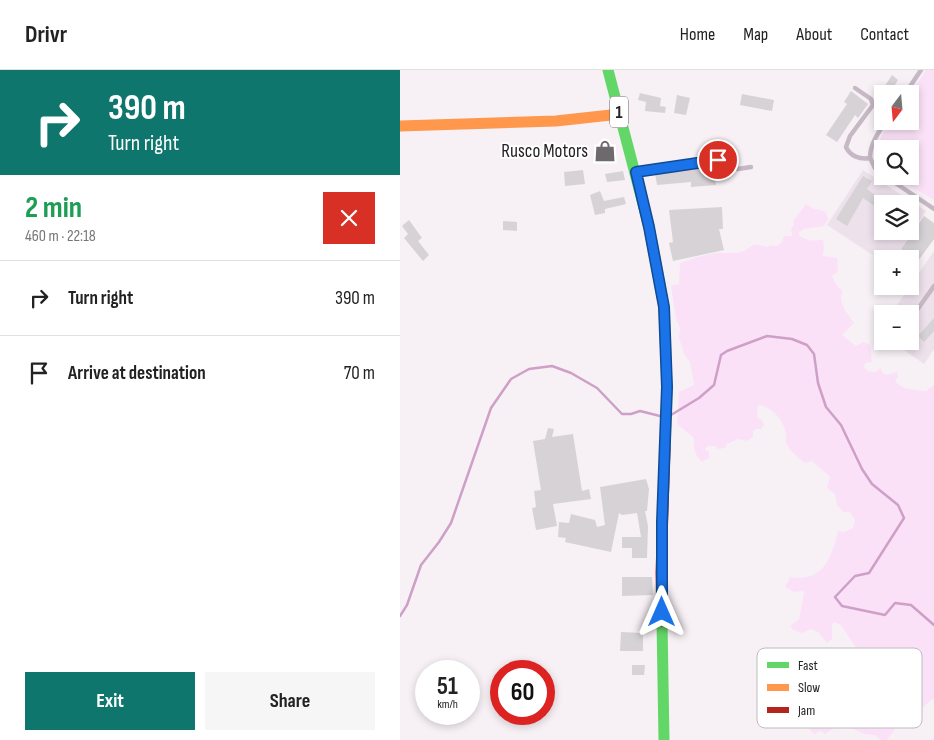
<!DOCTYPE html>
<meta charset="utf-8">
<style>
body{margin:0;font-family:"Sofia Sans Condensed",sans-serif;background:#f6f6f6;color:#222;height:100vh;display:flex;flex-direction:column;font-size:19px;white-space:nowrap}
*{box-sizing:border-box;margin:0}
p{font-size:16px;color:#767676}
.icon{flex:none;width:28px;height:28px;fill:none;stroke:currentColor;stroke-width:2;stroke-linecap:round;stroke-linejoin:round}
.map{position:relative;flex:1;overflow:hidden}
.drawer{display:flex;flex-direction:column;background:#fff;width:400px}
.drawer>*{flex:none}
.guide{background:#0f766e;color:#fff;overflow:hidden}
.needle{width:32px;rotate:196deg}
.fabs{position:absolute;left:474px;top:15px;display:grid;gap:10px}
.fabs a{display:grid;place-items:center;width:45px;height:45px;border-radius:0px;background:#fff;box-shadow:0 2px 8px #0003;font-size:25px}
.speed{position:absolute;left:15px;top:590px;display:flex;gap:10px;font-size:25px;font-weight:700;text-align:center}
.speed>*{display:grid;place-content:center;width:65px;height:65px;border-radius:50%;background:#fff;box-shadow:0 2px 8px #0003;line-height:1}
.speed small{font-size:12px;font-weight:400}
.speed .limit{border:8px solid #d22;background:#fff;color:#111}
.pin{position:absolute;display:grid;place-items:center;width:42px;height:42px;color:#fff;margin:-21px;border:2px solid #fff;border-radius:50%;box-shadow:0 1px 5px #0007}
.me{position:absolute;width:55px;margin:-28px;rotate:0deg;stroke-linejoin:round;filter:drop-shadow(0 0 4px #0008)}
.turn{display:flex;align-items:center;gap:18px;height:105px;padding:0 25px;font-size:22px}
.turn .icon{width:65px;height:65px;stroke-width:2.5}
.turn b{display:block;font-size:35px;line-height:42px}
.round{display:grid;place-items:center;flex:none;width:52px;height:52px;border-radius:0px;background:#f6f6f6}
.summary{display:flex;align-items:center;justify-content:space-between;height:85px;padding:0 25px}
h1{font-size:30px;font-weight:700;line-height:38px;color:#1e9e55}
.cta{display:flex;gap:10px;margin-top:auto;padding:10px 25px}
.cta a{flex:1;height:58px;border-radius:0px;background:#0f766e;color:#fff;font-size:20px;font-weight:700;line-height:58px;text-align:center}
.cta a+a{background:#f6f6f6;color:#222}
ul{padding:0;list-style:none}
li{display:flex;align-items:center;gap:15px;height:75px;padding:0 25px;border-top:1px solid #e0e0e0}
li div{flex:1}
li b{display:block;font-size:19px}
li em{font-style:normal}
header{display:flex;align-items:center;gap:30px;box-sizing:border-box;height:70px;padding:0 25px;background:#fff;border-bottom:1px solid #e0e0e0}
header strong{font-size:24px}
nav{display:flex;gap:28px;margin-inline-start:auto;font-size:18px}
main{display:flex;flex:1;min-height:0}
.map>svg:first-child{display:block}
</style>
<header>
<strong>Drivr</strong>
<nav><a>Home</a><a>Map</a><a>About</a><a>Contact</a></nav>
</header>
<main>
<section class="drawer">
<div class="guide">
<div class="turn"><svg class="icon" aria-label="right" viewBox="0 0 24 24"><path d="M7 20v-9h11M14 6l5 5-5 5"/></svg><div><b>390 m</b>Turn right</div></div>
</div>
<div class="summary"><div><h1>2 min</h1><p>460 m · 22:18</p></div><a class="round" style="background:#d93025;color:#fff"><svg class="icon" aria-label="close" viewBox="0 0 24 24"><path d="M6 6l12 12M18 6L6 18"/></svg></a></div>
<ul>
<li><svg class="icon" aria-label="right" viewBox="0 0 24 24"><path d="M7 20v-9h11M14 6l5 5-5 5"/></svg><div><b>Turn right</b></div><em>390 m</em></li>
<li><svg class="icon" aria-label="arrive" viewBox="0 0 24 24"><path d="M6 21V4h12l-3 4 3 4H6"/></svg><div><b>Arrive at destination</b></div><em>70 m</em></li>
</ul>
<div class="cta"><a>Exit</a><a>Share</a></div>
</section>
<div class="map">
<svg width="534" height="670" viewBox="0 0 534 670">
<rect width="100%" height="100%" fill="#f7f1f6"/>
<g fill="#ede1eb" fill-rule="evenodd">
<path d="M 463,100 L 526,141 L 494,189 L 482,189 L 482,191 L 427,155 ZM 482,134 L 510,134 L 510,161 L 482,161 Z"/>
<polygon points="534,181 534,279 524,294 491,271 510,271 510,244 491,244"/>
</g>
<g fill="#fbe1f7">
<path d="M 526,0 L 534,0 L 534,130 L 493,106 L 510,106 L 510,79 L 482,79 L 482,99 L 475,93 C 472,76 483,65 492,51 L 510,51 L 510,24 Z"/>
<path d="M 406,134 L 412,138 L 426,142 L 428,149 L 424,156 L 403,159 L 398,164 C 405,171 413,171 423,170 L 424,177 L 423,186 L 437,188 L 438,202 L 432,206 L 437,216 L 442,220 L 441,229 L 444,239 L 454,253 L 442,265 L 456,276 L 463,272 L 470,275 L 472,292 L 465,293 L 464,297 L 467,301 L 475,302 L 481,298 L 482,302 L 487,305 L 497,302 L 498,307 L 495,311 C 502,320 515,320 526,321 L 534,315 L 534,628 C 524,635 511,650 501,652 L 498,647 L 495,659 L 487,670 L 481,670 L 475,665 L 464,664 L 436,650 L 433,652 L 435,657 L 425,664 L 421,661 L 414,664 L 410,660 C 408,646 404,639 394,629 L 396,625 L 375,610 L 381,607 L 388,611 L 391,606 L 398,606 L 404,610 L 402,616 L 404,621 L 419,623 L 422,631 L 434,633 L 449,623 L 465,620 L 468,624 L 472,622 C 464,611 471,601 469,589 L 458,581 L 441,555 L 434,552 L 432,555 L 432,569 L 427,573 L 418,562 L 411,559 L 402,563 L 393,560 L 390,556 L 399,549 L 404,524 L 403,521 L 394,522 L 385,517 L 390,507 C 423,513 432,487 438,461 L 444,462 L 453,458 L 455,450 L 450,442 L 443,442 L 437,435 L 435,424 L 427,418 L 430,407 L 412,391 L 405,393 C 398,387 389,381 386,372 C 385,370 387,367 386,364 C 384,350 371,336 358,335 L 357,347 L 362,350 L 364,355 L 361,359 L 356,359 L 353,361 L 353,367 L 347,371 L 338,369 L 327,374 L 325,378 L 318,379 L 315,376 L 308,376 L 305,379 L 309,382 L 309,388 L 302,392 C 295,386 293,377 294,368 L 277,354 L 279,322 L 294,315 L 290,292 L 285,286 L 279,268 L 280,258 L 276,249 L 271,216 L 279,214 L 280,193 C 292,189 307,183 320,183 C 336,183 341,185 354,174 L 367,177 L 372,175 L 377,176 L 382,172 L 384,166 L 392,166 L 391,158 L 394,155 L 393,151 Z"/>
</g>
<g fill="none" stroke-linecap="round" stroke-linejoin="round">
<g stroke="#cea0c7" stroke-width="2.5">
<polyline points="271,345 299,328 314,315 321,285 327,281 367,266 392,269 407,275 414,284 418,313 426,337 441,355 462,399 472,414 498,435 504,448 469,503 455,506 435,527 442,536 485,545 495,533 511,535 534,555"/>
<polyline points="0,546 7,535 21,495 39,472 51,453 91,338 111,309 129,299 152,296 171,303 197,318 222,344 231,344 240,341 260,346"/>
</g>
</g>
<g fill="#d6d2d6">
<polygon points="492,5 498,10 490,23 483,19"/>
<polygon points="451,21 468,34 458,48 455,45 437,72 426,65 447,34 444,32"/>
<polygon points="240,23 261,28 260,36 266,37 265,43 245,41 246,32 238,30"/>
<polygon points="342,24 374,30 372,41 340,35"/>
<polygon points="277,25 290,28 286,45 274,43"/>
<polygon points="214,75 214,85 197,86 196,76"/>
<polygon points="314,94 316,115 291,117 291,112 257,115 255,103"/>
<polygon points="183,100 185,114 165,116 164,102"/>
<polygon points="223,101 225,110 207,112 205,104"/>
<polygon points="463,106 472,111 467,119 482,130 482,141 463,128 447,156 436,149"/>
<polygon points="200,121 204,131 224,127 226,134 205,139 205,143 195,145 190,125"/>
<polygon points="322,137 323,159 319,159 324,180 273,191 269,173 273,172 269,140"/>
<polygon points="524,146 534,153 534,169 518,191 501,179"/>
<polygon points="9,150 22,168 18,171 29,185 23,191 4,168 8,164 2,156"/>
<polygon points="103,151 117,152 117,161 103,160"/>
<polygon points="534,248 534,261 524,272 518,266"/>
<polygon points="148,358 154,359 152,367 173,364 182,421 189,419 191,429 153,434 157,456 136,460 132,438 136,437 134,421 141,420 133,371 145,369"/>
<polygon points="246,409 249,419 247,441 245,441 248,456 247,488 232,488 232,478 222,478 222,467 241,467 237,443 222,445 219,443 211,482 165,472 166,468 158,467 159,452 169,453 171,444 195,450 197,457 205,455 200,417"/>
<polygon points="222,507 252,507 253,525 222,526"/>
<polygon points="221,562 243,563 243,581 220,581"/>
<polygon points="232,595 245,595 244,605 232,605"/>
</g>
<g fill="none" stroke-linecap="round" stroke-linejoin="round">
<g stroke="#c7b8c5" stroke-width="4.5">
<path d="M 455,18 L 471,29 L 473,35 L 450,66 L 446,77 C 450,86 460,90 470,88"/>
<polyline points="505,24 521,0"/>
<path d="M 470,88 C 470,74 478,63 486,51"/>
<polyline points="470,88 475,98 482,104"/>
<polyline points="237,102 311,90 318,90 338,99 351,97"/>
<polyline points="485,106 534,139"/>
<polyline points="510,250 534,216"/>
</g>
<g stroke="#63d668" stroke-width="11">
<polyline points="208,0 249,157 264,237 267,317 265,378"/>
<polyline points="262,551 264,670"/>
</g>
<polyline stroke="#ff974d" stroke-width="11" points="0,56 156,51 220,44"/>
<polyline stroke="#b3261e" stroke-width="11" points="262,551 261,503 265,378"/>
</g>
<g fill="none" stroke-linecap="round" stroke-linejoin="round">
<g stroke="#114b97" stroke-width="12">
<polyline id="route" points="262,542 262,452 267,317 264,237 249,157 236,102 318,90"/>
</g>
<use href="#route" stroke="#1a73e8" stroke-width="9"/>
</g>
<defs>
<g id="shop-bare" transform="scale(1.725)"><path d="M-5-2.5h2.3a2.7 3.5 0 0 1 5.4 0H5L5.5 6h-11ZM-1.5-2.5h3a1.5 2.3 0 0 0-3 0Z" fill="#6e696d" stroke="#fff" stroke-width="2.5" paint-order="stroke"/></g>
</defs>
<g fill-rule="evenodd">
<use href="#shop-bare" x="205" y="81"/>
</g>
<g text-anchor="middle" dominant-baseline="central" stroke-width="4" stroke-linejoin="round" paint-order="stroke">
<rect fill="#fff" stroke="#666365" stroke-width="1" x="210" y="26.5" width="18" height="31" rx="4"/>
<g font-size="18" font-weight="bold" fill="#242023">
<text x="219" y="42">1</text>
</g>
<g font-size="19" fill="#242023" stroke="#fff" text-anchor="end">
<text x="188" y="81">Rusco Motors</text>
</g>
</g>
<rect x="357" y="578" width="165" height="80" rx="8" fill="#fff" stroke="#bdbcbd" stroke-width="1"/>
<rect x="367" y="592" width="22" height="6" fill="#63d668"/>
<rect x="367" y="614" width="22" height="7" fill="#ff974d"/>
<rect x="367" y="637" width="22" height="6" fill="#b3261e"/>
<g font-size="14" fill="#242023">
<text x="398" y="600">Fast</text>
<text x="398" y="622">Slow</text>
<text x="398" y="645">Jam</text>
</g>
</svg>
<div class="fabs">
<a><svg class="needle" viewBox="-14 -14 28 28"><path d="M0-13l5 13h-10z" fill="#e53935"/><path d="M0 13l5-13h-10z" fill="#767676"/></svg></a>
<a><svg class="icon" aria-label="search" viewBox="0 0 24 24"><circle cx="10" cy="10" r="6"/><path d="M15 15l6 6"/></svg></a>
<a><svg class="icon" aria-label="layers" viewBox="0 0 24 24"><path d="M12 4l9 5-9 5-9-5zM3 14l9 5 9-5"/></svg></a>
<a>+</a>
<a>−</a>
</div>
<div class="speed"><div>51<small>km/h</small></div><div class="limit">60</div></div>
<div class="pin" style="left:318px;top:90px;background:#d93025"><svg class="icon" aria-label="arrive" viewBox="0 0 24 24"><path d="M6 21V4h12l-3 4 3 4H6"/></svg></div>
<svg class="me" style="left:262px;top:542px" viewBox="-20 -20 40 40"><path d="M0-17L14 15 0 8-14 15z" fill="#1a73e8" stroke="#fff" stroke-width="4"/></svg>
</div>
</main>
